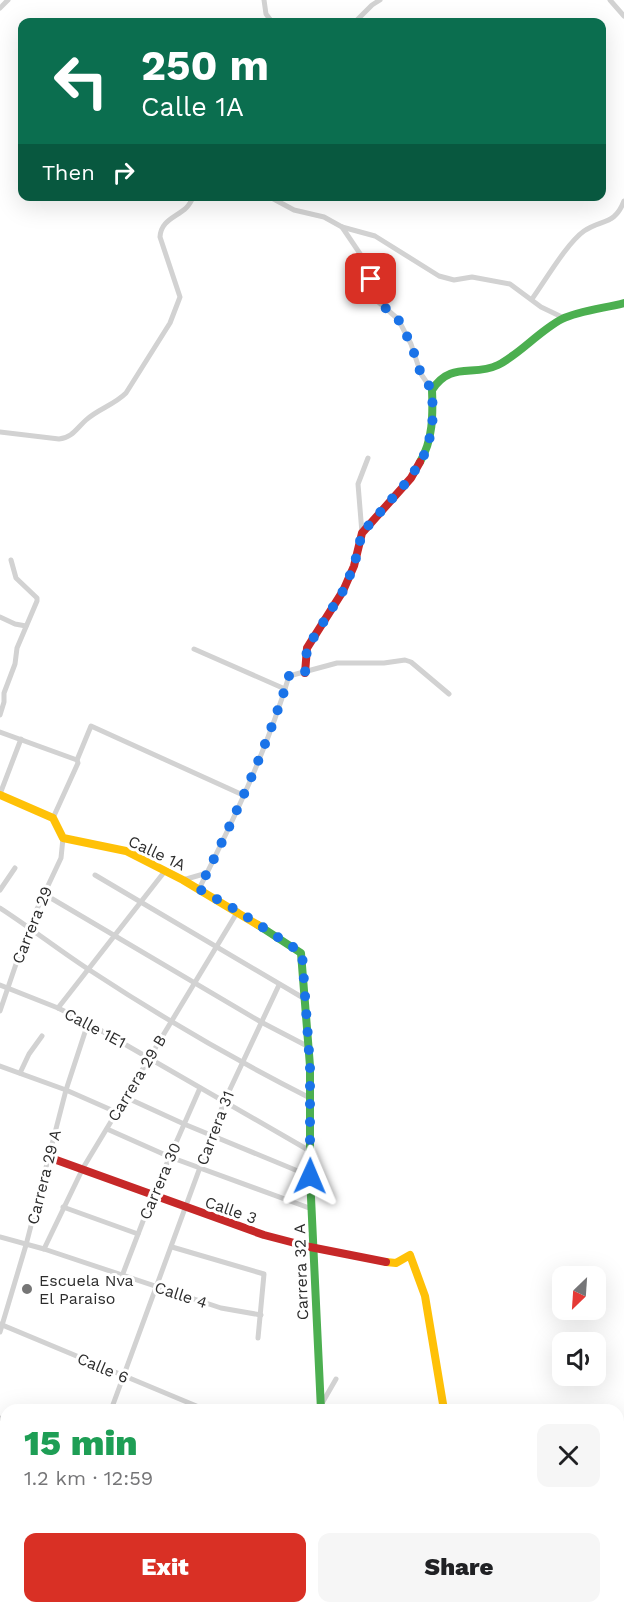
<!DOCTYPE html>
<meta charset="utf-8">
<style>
body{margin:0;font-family:"Work Sans",sans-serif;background:#f6f6f6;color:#202124;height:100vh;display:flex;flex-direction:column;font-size:22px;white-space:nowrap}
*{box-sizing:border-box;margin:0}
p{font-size:20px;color:#757577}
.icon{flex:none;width:33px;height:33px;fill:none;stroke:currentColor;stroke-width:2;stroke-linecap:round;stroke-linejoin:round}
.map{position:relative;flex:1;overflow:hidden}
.details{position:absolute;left:0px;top:1404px;width:624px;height:210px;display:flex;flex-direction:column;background:#fff;border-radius:18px 18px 0 0;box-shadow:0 6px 24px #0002}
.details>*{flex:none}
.top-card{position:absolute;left:18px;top:18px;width:588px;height:183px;border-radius:12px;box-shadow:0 6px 24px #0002;background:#0b6e4f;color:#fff;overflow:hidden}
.needle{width:39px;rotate:205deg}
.controls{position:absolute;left:552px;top:1266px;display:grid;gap:12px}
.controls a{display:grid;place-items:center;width:54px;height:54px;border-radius:12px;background:#fff;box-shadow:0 6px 24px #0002;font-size:30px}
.pin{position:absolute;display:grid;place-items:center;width:51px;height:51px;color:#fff;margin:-26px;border-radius:12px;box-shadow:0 3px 9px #0006}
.me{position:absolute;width:66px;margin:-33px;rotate:1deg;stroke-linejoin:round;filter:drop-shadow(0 0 4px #0008)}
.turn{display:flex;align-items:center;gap:21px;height:126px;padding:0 24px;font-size:27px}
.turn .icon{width:78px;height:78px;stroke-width:2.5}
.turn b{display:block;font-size:42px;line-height:51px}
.then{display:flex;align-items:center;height:57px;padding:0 24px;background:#0003;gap:12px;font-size:22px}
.round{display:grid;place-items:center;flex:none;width:63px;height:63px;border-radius:12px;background:#f6f6f6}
.summary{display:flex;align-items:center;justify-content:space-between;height:102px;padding:0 24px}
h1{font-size:36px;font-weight:800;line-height:45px;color:#1e9e55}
.action{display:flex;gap:12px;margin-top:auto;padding:12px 24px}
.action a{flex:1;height:69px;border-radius:12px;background:#d93025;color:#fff;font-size:24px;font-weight:800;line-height:69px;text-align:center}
.action a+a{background:#f6f6f6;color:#202124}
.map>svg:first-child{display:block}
</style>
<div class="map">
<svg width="624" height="1614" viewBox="0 0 624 1614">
<rect width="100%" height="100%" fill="#fff"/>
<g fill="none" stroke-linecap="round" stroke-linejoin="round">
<g stroke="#d2d2d2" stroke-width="5">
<polyline points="264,0 266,14 272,22"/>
<polyline points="610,0 624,16"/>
<polyline points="0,8 8,0"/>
<polyline points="355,22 372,5 380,0"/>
<polyline points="268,196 294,210 324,217 342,227 375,236 439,276 454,280 472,277 510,284 541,307 564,318"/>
<polyline points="342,227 369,267 371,287 375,299 398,319 411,344 421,374 432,390"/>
<path d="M 532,299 C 545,281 567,243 584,231 C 602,219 615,225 624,201"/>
<path d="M 0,432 L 59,439 C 72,438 77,428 86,420 C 98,409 114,405 126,393 L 170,323 L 180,297 L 160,237 C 161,221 174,218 185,209 C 189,206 191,201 194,196"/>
<polyline points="362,533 358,484 368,458"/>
<polyline points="0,617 15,624 26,626"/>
<polyline points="194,649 285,689"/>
<polyline points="0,715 4,702 4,693 15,664 17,648 37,601 37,598 16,578 11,560"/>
<polyline points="0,732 77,760"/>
<polyline points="0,794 21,739"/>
<polyline points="53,818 78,763 77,760 91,726 243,795"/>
<polyline points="95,875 305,999"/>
<polyline points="183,880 207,873"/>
<path d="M 199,889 C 233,821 267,750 289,676 L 337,663 L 384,663 L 405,660 L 411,662 L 449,694"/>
<polyline points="0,890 15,868"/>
<polyline points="44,894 261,1022 309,1047"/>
<path d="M 0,908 C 31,928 60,951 91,971 C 161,1017 235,1060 310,1098"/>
<polyline points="0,985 58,1008 88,1023 310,1151"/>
<polyline points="58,1008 165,871"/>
<polyline points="0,1011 29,926 61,858 63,838"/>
<polyline points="0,1066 66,1090 116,1112"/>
<polyline points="20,1073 29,1054 42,1036"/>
<polyline points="125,1097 184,1124 310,1176"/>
<polyline points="107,1129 170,1157 312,1209"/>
<polyline points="63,1207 138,1234"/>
<polyline points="0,1237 44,1249 221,1308 261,1315"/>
<polyline points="172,1247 264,1274 258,1338"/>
<polyline points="44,1249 83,1168 238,911"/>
<polyline points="122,1276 153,1195 200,1088"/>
<polyline points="0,1324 206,1410"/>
<polyline points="0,1332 26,1245 66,1090 88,1023"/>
<polyline points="321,1405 336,1379"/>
<polyline points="111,1410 224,1102 279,985"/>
<polyline points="0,1418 6,1420"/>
<polyline points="0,1522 5,1504"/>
<polyline points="0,1584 6,1585"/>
<polyline points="161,1608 161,1614"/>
<polyline points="370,1608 388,1614"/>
<polyline points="14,1614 15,1608"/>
<polyline points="47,1614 48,1608"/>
<polyline points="84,1614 86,1608"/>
<polyline points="117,1614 119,1608"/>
</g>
<g stroke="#4caf50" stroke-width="8">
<path d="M 420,462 C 433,440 433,415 432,390 C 451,361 473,377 498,365 C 520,354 539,331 562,319 C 578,311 605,308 624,303"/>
<polyline points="258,925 301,953 310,1066 310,1176 321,1410"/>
<polyline points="473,1614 509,1608"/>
</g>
<g stroke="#ffc107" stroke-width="8">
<polyline points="0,795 53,818 63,838 126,851 183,880 258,925"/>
<polyline points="386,1262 396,1263 410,1255 425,1296 444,1410"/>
</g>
<g stroke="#c62828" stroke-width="8">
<polyline points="305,673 307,648 343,591 354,566 362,533 411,478 420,462"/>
<polyline points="48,1157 264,1235 310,1247 386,1262"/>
<polyline points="618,1590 624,1589"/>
</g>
</g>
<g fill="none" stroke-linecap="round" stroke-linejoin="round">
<path stroke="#1a73e8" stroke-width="10" stroke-dasharray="0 18" d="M 310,1176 L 310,1066 L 302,953 L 238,911 L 199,889 C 233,821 266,750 289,676 L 305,673 L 307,648 L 343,591 L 354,566 L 362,533 L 411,477 L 427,450 L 430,436 L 433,417 L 432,390 L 421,374 L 411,344 L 398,319 L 375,299 L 371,279"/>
</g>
<circle fill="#767676" stroke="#fff" stroke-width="2" cx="27" cy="1289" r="6"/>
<g text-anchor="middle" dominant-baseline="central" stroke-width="6" stroke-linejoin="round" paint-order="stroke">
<g font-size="16" fill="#2d2d2d" stroke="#fff">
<text transform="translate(157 853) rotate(25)">Calle 1A</text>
<text transform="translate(32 925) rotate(-68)">Carrera 29</text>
<text transform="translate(95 1028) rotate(28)">Calle 1E1</text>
<text transform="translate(137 1078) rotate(-59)">Carrera 29 B</text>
<text transform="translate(215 1128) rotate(-69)">Carrera 31</text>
<text transform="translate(44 1177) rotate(-76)">Carrera 29 A</text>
<text transform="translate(160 1181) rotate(-67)">Carrera 30</text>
<text transform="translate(231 1210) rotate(19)">Calle 3</text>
<text transform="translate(301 1272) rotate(-92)">Carrera 32 A</text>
<text transform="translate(181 1295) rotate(18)">Calle 4</text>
<text transform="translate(103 1368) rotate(23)">Calle 6</text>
</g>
<g font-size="16" fill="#2d2d2d" stroke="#fff" text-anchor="start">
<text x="39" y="1280">Escuela Nva<tspan x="39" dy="18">El Paraiso</tspan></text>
</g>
</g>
</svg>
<div class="controls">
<a><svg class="needle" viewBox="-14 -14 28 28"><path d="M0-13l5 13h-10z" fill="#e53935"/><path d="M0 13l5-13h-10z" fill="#757577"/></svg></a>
<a><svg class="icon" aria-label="sound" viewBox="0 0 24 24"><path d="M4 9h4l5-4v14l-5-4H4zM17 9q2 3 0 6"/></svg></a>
</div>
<div class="pin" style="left:371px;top:279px;background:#d93025"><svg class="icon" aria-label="arrive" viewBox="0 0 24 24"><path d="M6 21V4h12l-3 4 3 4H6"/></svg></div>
<svg class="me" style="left:310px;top:1176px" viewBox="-20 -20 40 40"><path d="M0-17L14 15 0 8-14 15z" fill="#1a73e8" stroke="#fff" stroke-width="4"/></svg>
<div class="top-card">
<div class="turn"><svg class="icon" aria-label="left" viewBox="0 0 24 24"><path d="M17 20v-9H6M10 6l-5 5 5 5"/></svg><div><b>250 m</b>Calle 1A</div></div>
<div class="then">Then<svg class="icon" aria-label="right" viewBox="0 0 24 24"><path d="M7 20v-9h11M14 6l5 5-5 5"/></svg></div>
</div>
<section class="details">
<div class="summary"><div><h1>15 min</h1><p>1.2 km · 12:59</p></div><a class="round"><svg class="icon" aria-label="close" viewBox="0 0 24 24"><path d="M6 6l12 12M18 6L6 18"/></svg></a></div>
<div class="action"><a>Exit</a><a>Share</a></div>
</section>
</div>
